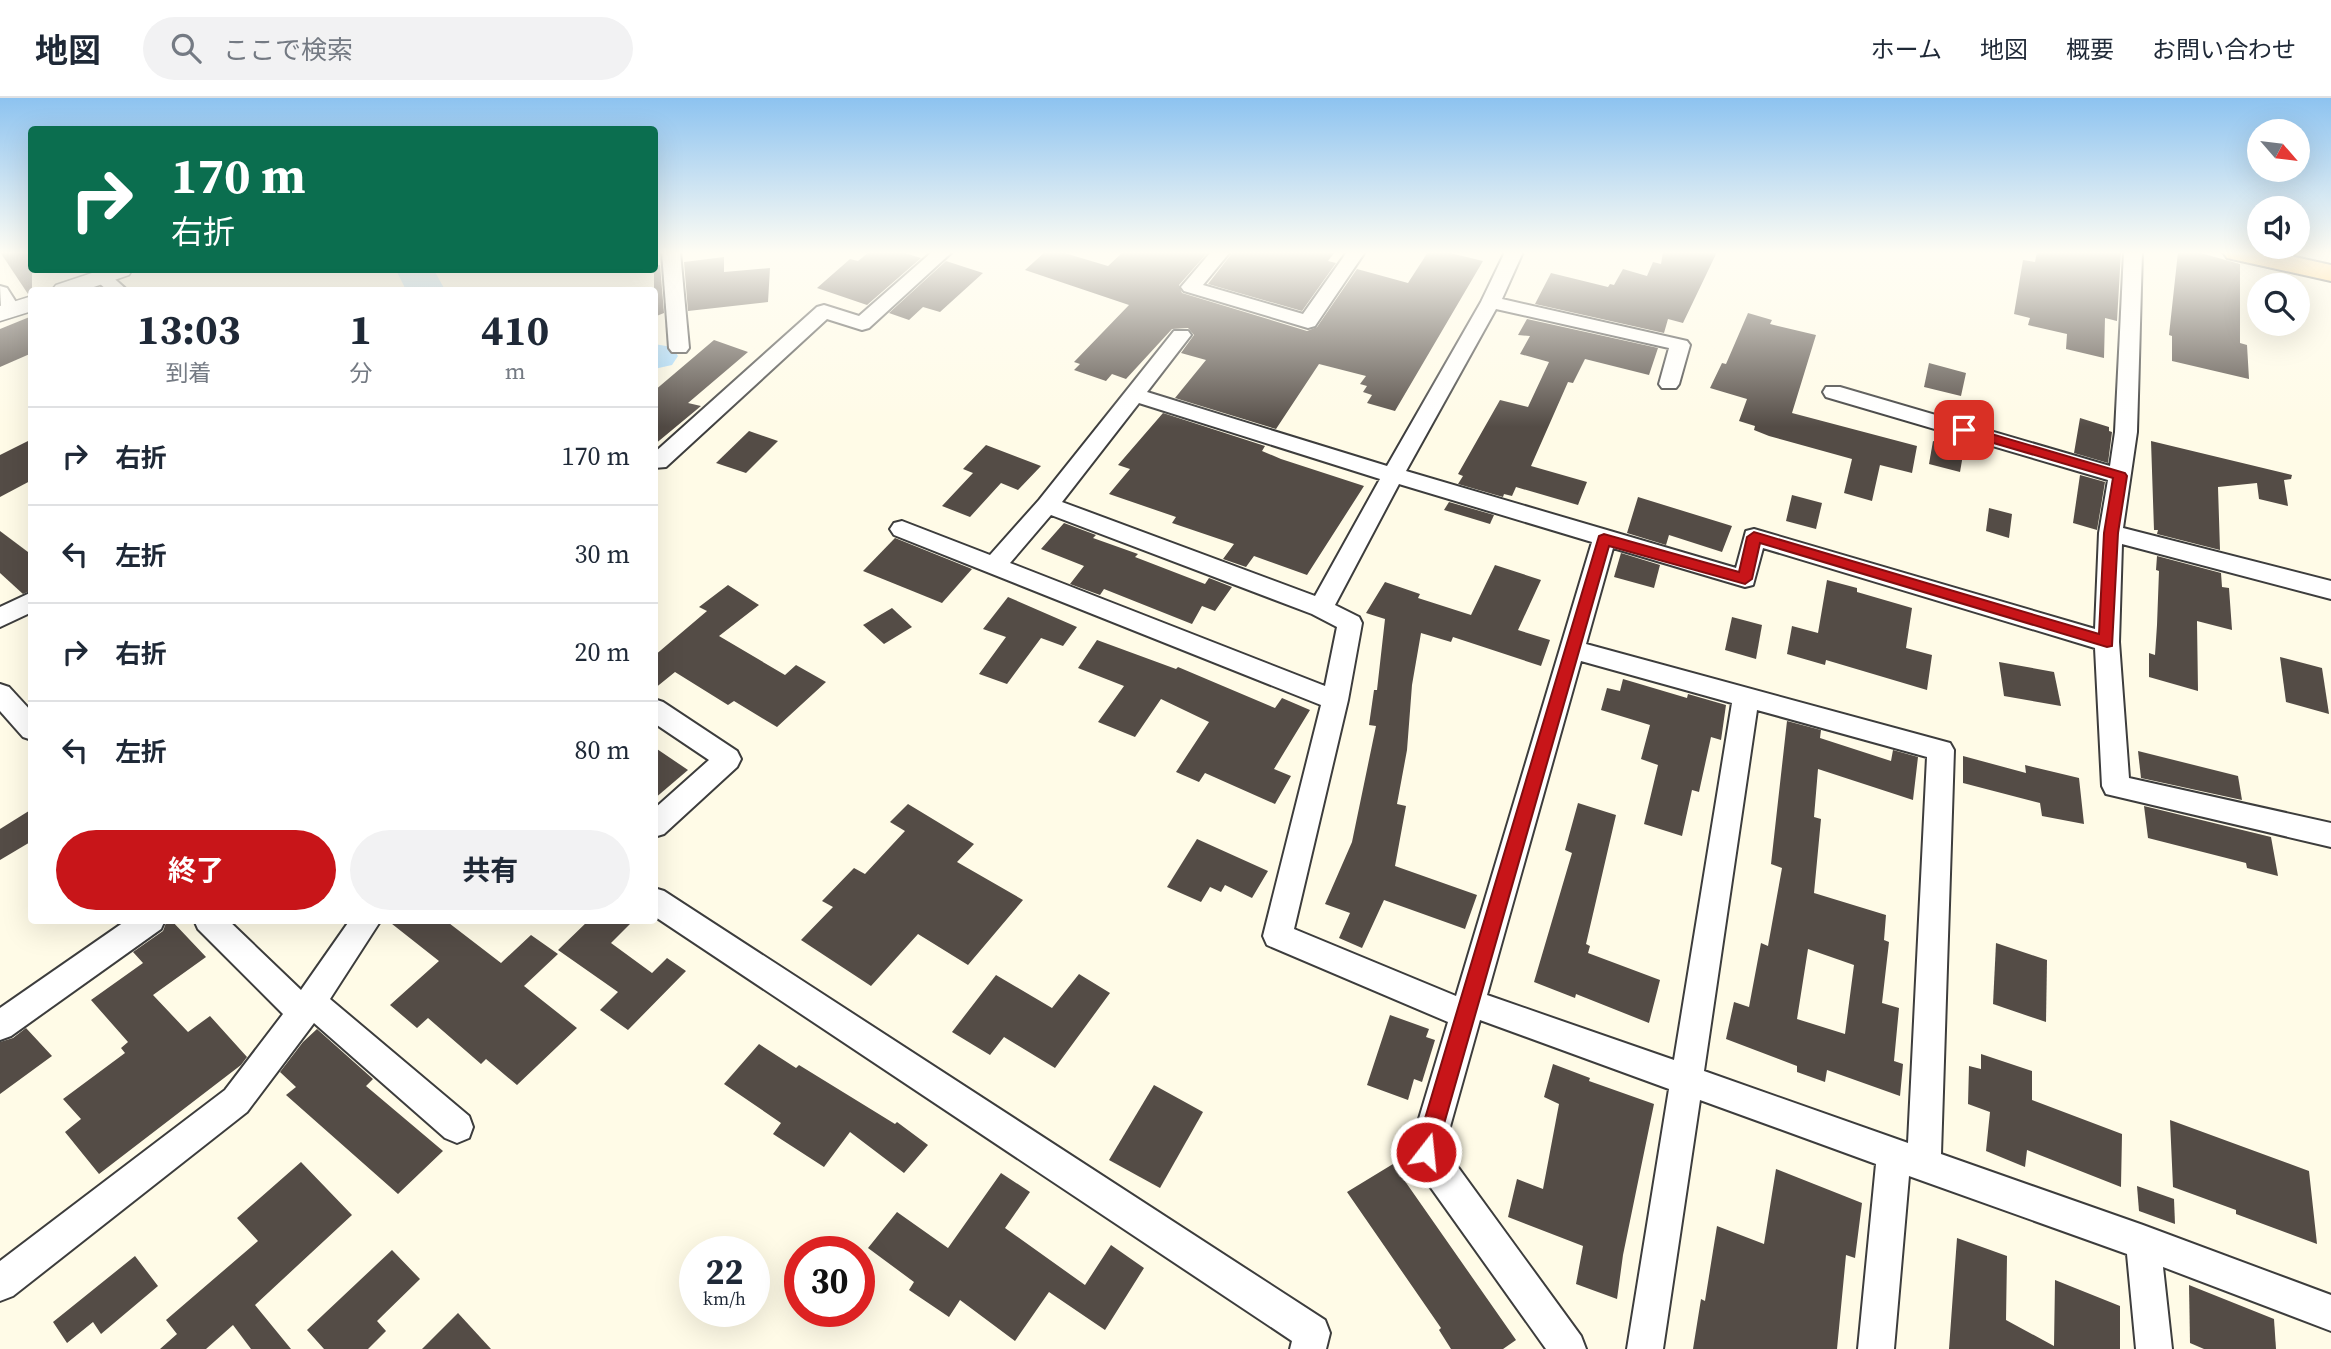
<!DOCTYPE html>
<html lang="ja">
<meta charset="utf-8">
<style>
body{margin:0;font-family:"Source Serif 4","Noto Sans JP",serif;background:#f2f2f3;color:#1f2937;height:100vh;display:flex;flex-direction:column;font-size:26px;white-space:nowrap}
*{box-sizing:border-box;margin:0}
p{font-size:23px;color:#747a83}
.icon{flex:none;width:38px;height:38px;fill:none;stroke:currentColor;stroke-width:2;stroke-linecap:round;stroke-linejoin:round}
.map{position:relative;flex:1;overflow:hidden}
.sheet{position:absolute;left:28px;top:189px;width:630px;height:637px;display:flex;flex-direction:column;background:#fff;border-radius:7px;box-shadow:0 7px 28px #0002}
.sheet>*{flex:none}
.top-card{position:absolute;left:28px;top:28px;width:630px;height:147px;border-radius:7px;box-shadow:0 7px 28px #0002;background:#0b6e4f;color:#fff;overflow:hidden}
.needle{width:46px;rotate:118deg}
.fabs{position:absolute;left:2247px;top:21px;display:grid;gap:14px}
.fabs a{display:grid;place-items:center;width:63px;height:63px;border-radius:50%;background:#fff;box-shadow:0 7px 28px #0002;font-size:35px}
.speed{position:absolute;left:679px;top:1138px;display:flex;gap:14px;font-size:35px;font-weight:700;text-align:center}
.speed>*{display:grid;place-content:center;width:91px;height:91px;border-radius:50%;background:#fff;box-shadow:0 7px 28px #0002;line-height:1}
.speed small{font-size:18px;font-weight:400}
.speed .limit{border:10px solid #d22;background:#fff;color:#111}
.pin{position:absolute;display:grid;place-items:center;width:60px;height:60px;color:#fff;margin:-30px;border-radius:14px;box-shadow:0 4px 10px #0006}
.me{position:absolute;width:77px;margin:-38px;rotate:16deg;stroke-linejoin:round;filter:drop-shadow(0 0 5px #0008)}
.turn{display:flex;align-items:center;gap:24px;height:147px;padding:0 28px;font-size:32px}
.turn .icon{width:91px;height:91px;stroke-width:2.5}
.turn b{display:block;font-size:49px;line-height:60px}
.eta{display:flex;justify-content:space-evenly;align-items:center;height:119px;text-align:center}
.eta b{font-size:42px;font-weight:700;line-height:49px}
.button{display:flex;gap:14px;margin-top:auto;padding:14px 28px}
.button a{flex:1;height:80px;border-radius:42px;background:#c81519;color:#fff;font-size:28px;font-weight:700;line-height:80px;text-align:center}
.button a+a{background:#f2f2f3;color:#1f2937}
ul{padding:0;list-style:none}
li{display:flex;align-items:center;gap:21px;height:98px;padding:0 28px;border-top:2px solid #e0e1e3}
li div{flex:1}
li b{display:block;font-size:26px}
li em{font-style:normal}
header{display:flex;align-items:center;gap:42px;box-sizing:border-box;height:98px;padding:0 35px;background:#fff;border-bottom:2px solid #e0e1e3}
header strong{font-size:33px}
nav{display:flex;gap:38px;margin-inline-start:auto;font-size:24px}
.search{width:490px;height:63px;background:#f2f2f3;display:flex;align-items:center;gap:18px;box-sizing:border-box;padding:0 24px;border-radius:38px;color:#747a83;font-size:26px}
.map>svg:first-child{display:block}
</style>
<header>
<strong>地図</strong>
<div class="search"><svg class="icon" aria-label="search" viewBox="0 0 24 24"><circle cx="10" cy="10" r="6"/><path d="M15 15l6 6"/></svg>ここで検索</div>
<nav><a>ホーム</a><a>地図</a><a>概要</a><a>お問い合わせ</a></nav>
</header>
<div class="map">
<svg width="2331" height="1251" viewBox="0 0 2331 1251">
<rect width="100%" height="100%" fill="#fffbe7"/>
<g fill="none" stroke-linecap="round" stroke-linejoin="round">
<g fill="#a6dafd" fill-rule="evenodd">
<polygon points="396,172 434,172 445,192 406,192"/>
<polygon points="654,246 672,249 678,258 672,267 654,271"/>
</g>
</g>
<g fill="#544c46" fill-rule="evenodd">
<polygon points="0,154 32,154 32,196 28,196"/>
<polygon points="869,154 901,154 921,160 867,207 817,190 850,161 858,163"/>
<polygon points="1045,154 1061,154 1108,168 1123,154 1208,154 1179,187 1182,195 1307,233 1317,229 1357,171 1408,185 1428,154 1446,154 1483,163 1395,313 1367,305 1372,297 1363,294 1367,288 1360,286 1366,278 1319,266 1276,331 1175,300 1206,262 1181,255 1194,237 1188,230 1172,231 1126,281 1112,276 1106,283 1074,272 1080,266 1074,264 1129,207 1025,172"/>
<polygon points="1233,154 1335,154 1328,163 1336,165 1302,213 1208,186"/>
<polygon points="1663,154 1717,154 1683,225 1668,221 1664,235 1535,206 1551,175 1608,189 1610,186 1614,187 1623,171 1647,178 1653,164 1661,166"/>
<polygon points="2037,154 2121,154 2117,223 2105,220 2104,260 2066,251 2067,236 2028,227 2030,220 2014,216 2023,162 2035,164"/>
<polygon points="2178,154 2197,154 2240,166 2240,245 2247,247 2249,281 2172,263 2172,238 2169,237"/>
<polygon points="724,159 724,174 770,170 768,204 688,213 684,164"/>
<polygon points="946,163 983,175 940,214 923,209 909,222 889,215"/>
<polygon points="660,167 664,215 654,219 654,168"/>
<polygon points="1748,215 1772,222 1770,226 1816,237 1792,315 1917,348 1912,375 1880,367 1872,403 1844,395 1852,361 1769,338 1754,332 1755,328 1739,323 1747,301 1710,290 1722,265 1726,266"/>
<polygon points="32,218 32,255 0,269 0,231"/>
<polygon points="1527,221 1658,250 1649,277 1585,261 1573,285 1568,284 1531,368 1587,384 1578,407 1516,389 1512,398 1504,396 1503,399 1458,386 1463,378 1458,376 1500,302 1528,309 1549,264 1520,256 1530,238 1518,237"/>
<polygon points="714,242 748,254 688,305 701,308 654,347 654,293"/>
<polygon points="1929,265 1966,275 1961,298 1924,289"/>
<polygon points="1163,315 1265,348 1262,353 1281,361 1364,388 1307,477 1254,458 1246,469 1223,461 1234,446 1172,425 1176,419 1109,396 1130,371 1118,367"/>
<polygon points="2080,320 2109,329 2109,333 2112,334 2108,365 2074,355"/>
<polygon points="749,333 778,343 746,375 716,365"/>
<polygon points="32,341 32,382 0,399 0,357"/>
<polygon points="1933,343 1964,351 1960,374 1929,366"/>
<polygon points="2151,343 2292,377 2291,381 2284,382 2288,408 2259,401 2257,385 2218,389 2220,452 2157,436 2158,432 2154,432"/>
<polygon points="986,347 1041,368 1018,392 1001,385 970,419 942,408 973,375 963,371"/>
<polygon points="2080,377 2105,384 2097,432 2073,425"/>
<polygon points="1792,397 1822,405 1816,431 1786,423"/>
<polygon points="1638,399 1732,428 1722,454 1669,437 1666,447 1627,435"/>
<polygon points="1449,404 1494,417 1490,426 1444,412"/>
<polygon points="1989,410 2012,416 2009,440 1986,433"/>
<polygon points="1064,425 1096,437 1093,440 1138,456 1135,459 1205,486 1209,480 1232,489 1215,513 1202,508 1192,526 1104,491 1100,497 1070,486 1084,468 1041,451"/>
<polygon points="0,433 32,457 32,492 23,496 0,475"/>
<polygon points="895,440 972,471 942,505 863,473"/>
<polygon points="1621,455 1660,467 1654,490 1614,479"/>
<polygon points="2157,458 2221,475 2222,489 2229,490 2232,532 2197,523 2198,593 2149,579 2149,555 2155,557 2157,527 2159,473 2156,472"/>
<polygon points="1495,467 1541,482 1518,532 1550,542 1541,568 1453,539 1451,544 1421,535 1412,587 1407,652 1397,706 1406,708 1395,768 1477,797 1465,831 1384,802 1362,850 1339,840 1350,815 1325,806 1352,744 1376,628 1369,627 1374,592 1377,592 1385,521 1366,515 1385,484 1420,496 1418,500 1471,517"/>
<polygon points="1827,482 1857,490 1857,494 1912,510 1906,550 1932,557 1927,592 1826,562 1825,567 1787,556 1792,528 1818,535"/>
<polygon points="728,487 759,507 719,538 785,577 796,567 826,584 777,629 734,603 728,607 675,574 654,591 654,558 707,513 699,509"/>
<polygon points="1008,499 1077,529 1063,548 1041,540 1007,586 979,576 1006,539 983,531"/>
<polygon points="892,510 912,529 884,546 863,527"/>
<polygon points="1732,519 1762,527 1756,561 1725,552"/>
<polygon points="1097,542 1176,571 1178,569 1275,610 1282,600 1310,612 1274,671 1291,678 1275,706 1205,675 1199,684 1176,674 1209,624 1161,601 1135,639 1098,624 1124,588 1078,570"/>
<polygon points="2280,559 2322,570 2329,616 2286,604"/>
<polygon points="1999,564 2054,574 2061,608 2004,598"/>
<polygon points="1623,581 1687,600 1688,596 1726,607 1721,642 1711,639 1699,694 1692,692 1682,738 1644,726 1658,667 1641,661 1650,627 1601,612 1607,590 1620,593"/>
<path d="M 1787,623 L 1821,632 L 1820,640 L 1891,663 L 1893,652 L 1918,659 L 1913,702 L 1818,671 L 1814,719 L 1821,721 L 1814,795 L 1886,817 L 1884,842 L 1889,844 L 1882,905 L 1899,910 L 1894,963 L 1903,966 L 1900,998 L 1827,972 L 1825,984 L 1797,974 L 1797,968 L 1726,941 L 1734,904 L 1749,909 L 1761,845 L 1768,848 L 1782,770 L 1771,766 ZM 1808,851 L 1854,867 L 1845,936 L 1797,921 Z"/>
<polygon points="654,649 688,672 654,701"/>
<polygon points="2138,653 2238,678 2242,702 2141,680"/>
<polygon points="1963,658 2026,675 2025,667 2079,680 2084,726 2042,718 2040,705 1963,685"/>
<polygon points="1578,705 1616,717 1586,846 1590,848 1588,855 1660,882 1649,925 1576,896 1575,900 1534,884 1572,755 1565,752"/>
<polygon points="908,706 974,746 957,764 1023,802 968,867 918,836 871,888 801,842 833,809 822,803 854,770 865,776 905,733 890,724"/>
<polygon points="2144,708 2271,739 2278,778 2247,770 2246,765 2148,740"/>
<polygon points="32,711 32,743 0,762 0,731"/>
<polygon points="1197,741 1268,773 1252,800 1225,787 1221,794 1210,789 1201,804 1167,789"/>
<polygon points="167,822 171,822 206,859 153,897 188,934 210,918 247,959 241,967 99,1076 65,1034 81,1021 63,1001 125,955 121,950 128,944 91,902 143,865 133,854 163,833"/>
<polygon points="387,822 445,822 501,865 531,837 558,856 524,888 577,930 517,987 486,961 481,966 428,920 417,930 390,907 439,863"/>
<polygon points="589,822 634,822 611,845 652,875 667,860 686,873 628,932 600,912 618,894 558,852"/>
<polygon points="1996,845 2047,862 2046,924 1993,906"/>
<polygon points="1079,876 1110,895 1055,970 1004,939 990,957 952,934 996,877 1052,910"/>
<polygon points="1390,917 1429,931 1426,939 1435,942 1422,984 1414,981 1408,1002 1367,987"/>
<polygon points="26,930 52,958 0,996 0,944 13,940"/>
<polygon points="317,931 373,981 366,988 443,1053 398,1096 286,997 296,989 280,974 303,944"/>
<polygon points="759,946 796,970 799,967 895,1026 897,1024 928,1047 904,1075 850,1034 824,1069 773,1036 781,1025 724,986"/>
<polygon points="1981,956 2032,973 2032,1002 2122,1036 2121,1089 2027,1052 2025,1069 1986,1053 1990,1014 1968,1006 1969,968 1981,971"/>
<polygon points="1553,966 1590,980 1589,983 1654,1006 1623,1157 1617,1201 1576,1186 1583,1148 1508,1119 1517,1081 1543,1091 1559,1006 1544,999"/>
<polygon points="1154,987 1203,1014 1160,1090 1109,1062"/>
<polygon points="2170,1022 2309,1073 2317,1146 2236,1116 2236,1112 2173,1089"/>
<polygon points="301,1064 352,1117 255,1207 291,1251 251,1251 233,1227 206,1251 160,1251 177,1236 166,1222 258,1143 237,1120"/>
<polygon points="1393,1066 1516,1242 1503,1251 1451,1251 1439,1232 1441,1230 1347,1094"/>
<polygon points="1776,1071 1862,1105 1855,1160 1846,1157 1837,1251 1693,1251 1701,1201 1705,1203 1717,1128 1764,1146"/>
<polygon points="1001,1075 1030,1094 1005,1130 1085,1187 1111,1147 1144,1170 1105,1232 1049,1194 1015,1243 960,1202 949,1219 909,1192 914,1184 868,1150 897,1114 948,1150"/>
<polygon points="2137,1088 2174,1101 2175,1126 2139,1113"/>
<polygon points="1957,1140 2007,1158 2006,1222 2054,1248 2055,1182 2120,1208 2120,1251 1949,1251"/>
<polygon points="392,1152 420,1181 377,1223 386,1233 368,1251 324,1251 307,1232"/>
<polygon points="135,1158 158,1188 101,1236 93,1224 67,1245 53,1224"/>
<polygon points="2189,1187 2274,1221 2276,1251 2204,1251 2190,1245"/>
<polygon points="458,1215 491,1251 422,1251"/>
</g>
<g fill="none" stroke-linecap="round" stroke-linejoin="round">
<g stroke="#3d3d3d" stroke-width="4">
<g id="minor">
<polygon points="662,154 680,154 689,250 686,254 672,254 669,250"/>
<polygon points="932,154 952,154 869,230 862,232 827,221 666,369 654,370 654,355 817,209 824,207 859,218"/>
<polygon points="1211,154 1230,154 1203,187 1303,216 1347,154 1365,154 1315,228 1308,230 1184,193 1181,189"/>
<path d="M 1505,154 L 1523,154 L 1502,201 L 1687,243 L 1690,247 L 1679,286 L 1676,290 L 1662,290 L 1659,286 L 1669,250 L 1496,211 L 1406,373 L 1736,470 L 1746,433 L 1754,431 L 2095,531 L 2099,435 L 2108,382 L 1826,299 L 1823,294 L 1826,289 L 1840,289 L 2110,368 L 2115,334 L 2124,154 L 2142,154 L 2137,334 L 2123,430 L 2331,483 L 2331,501 L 2122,446 L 2119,544 L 2129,680 L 2331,725 L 2331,749 L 2106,696 L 2102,688 L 2095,550 L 1763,450 L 1753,487 L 1745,489 L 1613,450 L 1586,546 L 1950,645 L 1954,652 L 1941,1056 L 2143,1127 L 2331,1197 L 2331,1233 L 2163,1169 L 2172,1251 L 2136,1251 L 2127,1156 L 1909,1078 L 1894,1251 L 1858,1251 L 1876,1066 L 1700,1002 L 1663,1251 L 1627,1251 L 1669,991 L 1480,922 L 1444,1050 L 1581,1238 L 1586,1251 L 1546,1251 L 1414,1066 L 1409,1054 L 1448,924 L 1267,847 L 1263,838 L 1321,607 L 894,437 L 890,431 L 894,425 L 902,423 L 990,457 L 1039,402 L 1174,233 L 1188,233 L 1191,237 L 1147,294 L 1387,368 L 1481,204 ZM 1139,305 L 1380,381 L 1315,498 L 1062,404 ZM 1399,386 L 1592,444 L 1456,898 L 1294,831 L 1348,602 L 1362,525 L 1359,519 L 1335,507 ZM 1051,417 L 1312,516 L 1337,529 L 1325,588 L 1010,465 ZM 1581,563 L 1732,605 L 1674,962 L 1487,897 ZM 1757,612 L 1927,659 L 1908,1045 L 1704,973 Z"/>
<polygon points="101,173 108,175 127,192 107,192 92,179"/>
<polygon points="0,188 7,190 21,212 18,216 11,218 1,212"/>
<polygon points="32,494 32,514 0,529 0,509"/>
<polygon points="0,586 9,589 32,614 32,642 23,639 0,613"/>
<polygon points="654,601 663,604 737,653 741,661 737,669 664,736 654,739 654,711 709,662 654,625"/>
<polygon points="654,790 664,793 1325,1222 1330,1235 1326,1251 1290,1251 1292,1243 654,818"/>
<polygon points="127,822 165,822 161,831 11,938 0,942 0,910"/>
<polygon points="194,822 228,822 301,892 350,822 381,822 330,901 469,1018 473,1029 469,1040 457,1045 445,1040 314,925 247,1014 13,1198 0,1203 0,1163 225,992 283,916 198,831"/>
</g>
</g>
<g stroke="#3d3d3d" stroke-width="3">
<g id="tertiary">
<polygon points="101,172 132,172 129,177 85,192 52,192 56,187"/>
<polygon points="32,198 32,213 0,223 0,208"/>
</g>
</g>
<g stroke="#1b1b1b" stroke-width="4">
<polygon id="trunk" points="2223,154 2273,154 2331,167 2331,183 2227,160"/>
</g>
<use href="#minor" fill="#fff" fill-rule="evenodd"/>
<use href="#tertiary" fill="#fff" fill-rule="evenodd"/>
<use href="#trunk" fill="#ffbd4e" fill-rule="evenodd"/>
</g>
<linearGradient id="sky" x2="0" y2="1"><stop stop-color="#8dc3f0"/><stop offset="0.47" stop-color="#fffdf4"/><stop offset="1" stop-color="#fffdf4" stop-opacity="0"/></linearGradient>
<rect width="2331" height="329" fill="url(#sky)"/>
<polygon fill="#c81519" stroke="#820e10" stroke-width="2" points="1964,328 2125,375 2127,378 2118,435 2112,548 2107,549 1760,445 1752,481 1745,486 1609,448 1436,1054 1433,1061 1426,1064 1418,1061 1415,1054 1599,438 1604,436 1739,474 1747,439 1754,434 2099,536 2104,435 2113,380 1959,335 1957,332"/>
</svg>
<div class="fabs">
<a><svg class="needle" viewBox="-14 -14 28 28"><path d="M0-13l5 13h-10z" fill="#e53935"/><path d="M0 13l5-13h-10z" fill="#747a83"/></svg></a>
<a><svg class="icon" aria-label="sound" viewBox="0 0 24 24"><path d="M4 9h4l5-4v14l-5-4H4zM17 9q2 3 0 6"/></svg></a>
<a><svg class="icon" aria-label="search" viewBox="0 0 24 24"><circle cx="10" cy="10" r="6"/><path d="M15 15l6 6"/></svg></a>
</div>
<div class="speed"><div>22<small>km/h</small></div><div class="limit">30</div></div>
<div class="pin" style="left:1964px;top:332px;background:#d93025"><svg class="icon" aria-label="arrive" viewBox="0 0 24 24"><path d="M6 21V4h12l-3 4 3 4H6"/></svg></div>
<svg class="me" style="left:1426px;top:1054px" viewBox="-20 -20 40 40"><circle r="17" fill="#c81519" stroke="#fff" stroke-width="3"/><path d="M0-11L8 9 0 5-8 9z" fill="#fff"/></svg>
<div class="top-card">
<div class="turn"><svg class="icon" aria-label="right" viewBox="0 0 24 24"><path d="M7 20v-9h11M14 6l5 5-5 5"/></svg><div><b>170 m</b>右折</div></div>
</div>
<section class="sheet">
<div class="eta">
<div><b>13:03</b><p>到着</p></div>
<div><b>1</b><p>分</p></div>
<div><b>410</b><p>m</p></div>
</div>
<ul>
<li><svg class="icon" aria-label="right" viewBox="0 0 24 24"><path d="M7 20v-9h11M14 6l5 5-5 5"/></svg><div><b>右折</b></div><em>170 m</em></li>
<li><svg class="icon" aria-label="left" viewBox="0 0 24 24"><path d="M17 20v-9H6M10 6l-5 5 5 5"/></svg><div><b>左折</b></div><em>30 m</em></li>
<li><svg class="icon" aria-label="right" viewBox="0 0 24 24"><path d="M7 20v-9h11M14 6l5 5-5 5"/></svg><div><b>右折</b></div><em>20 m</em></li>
<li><svg class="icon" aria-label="left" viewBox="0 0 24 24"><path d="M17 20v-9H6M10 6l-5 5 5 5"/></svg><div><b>左折</b></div><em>80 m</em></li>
</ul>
<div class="button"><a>終了</a><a>共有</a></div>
</section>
</div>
